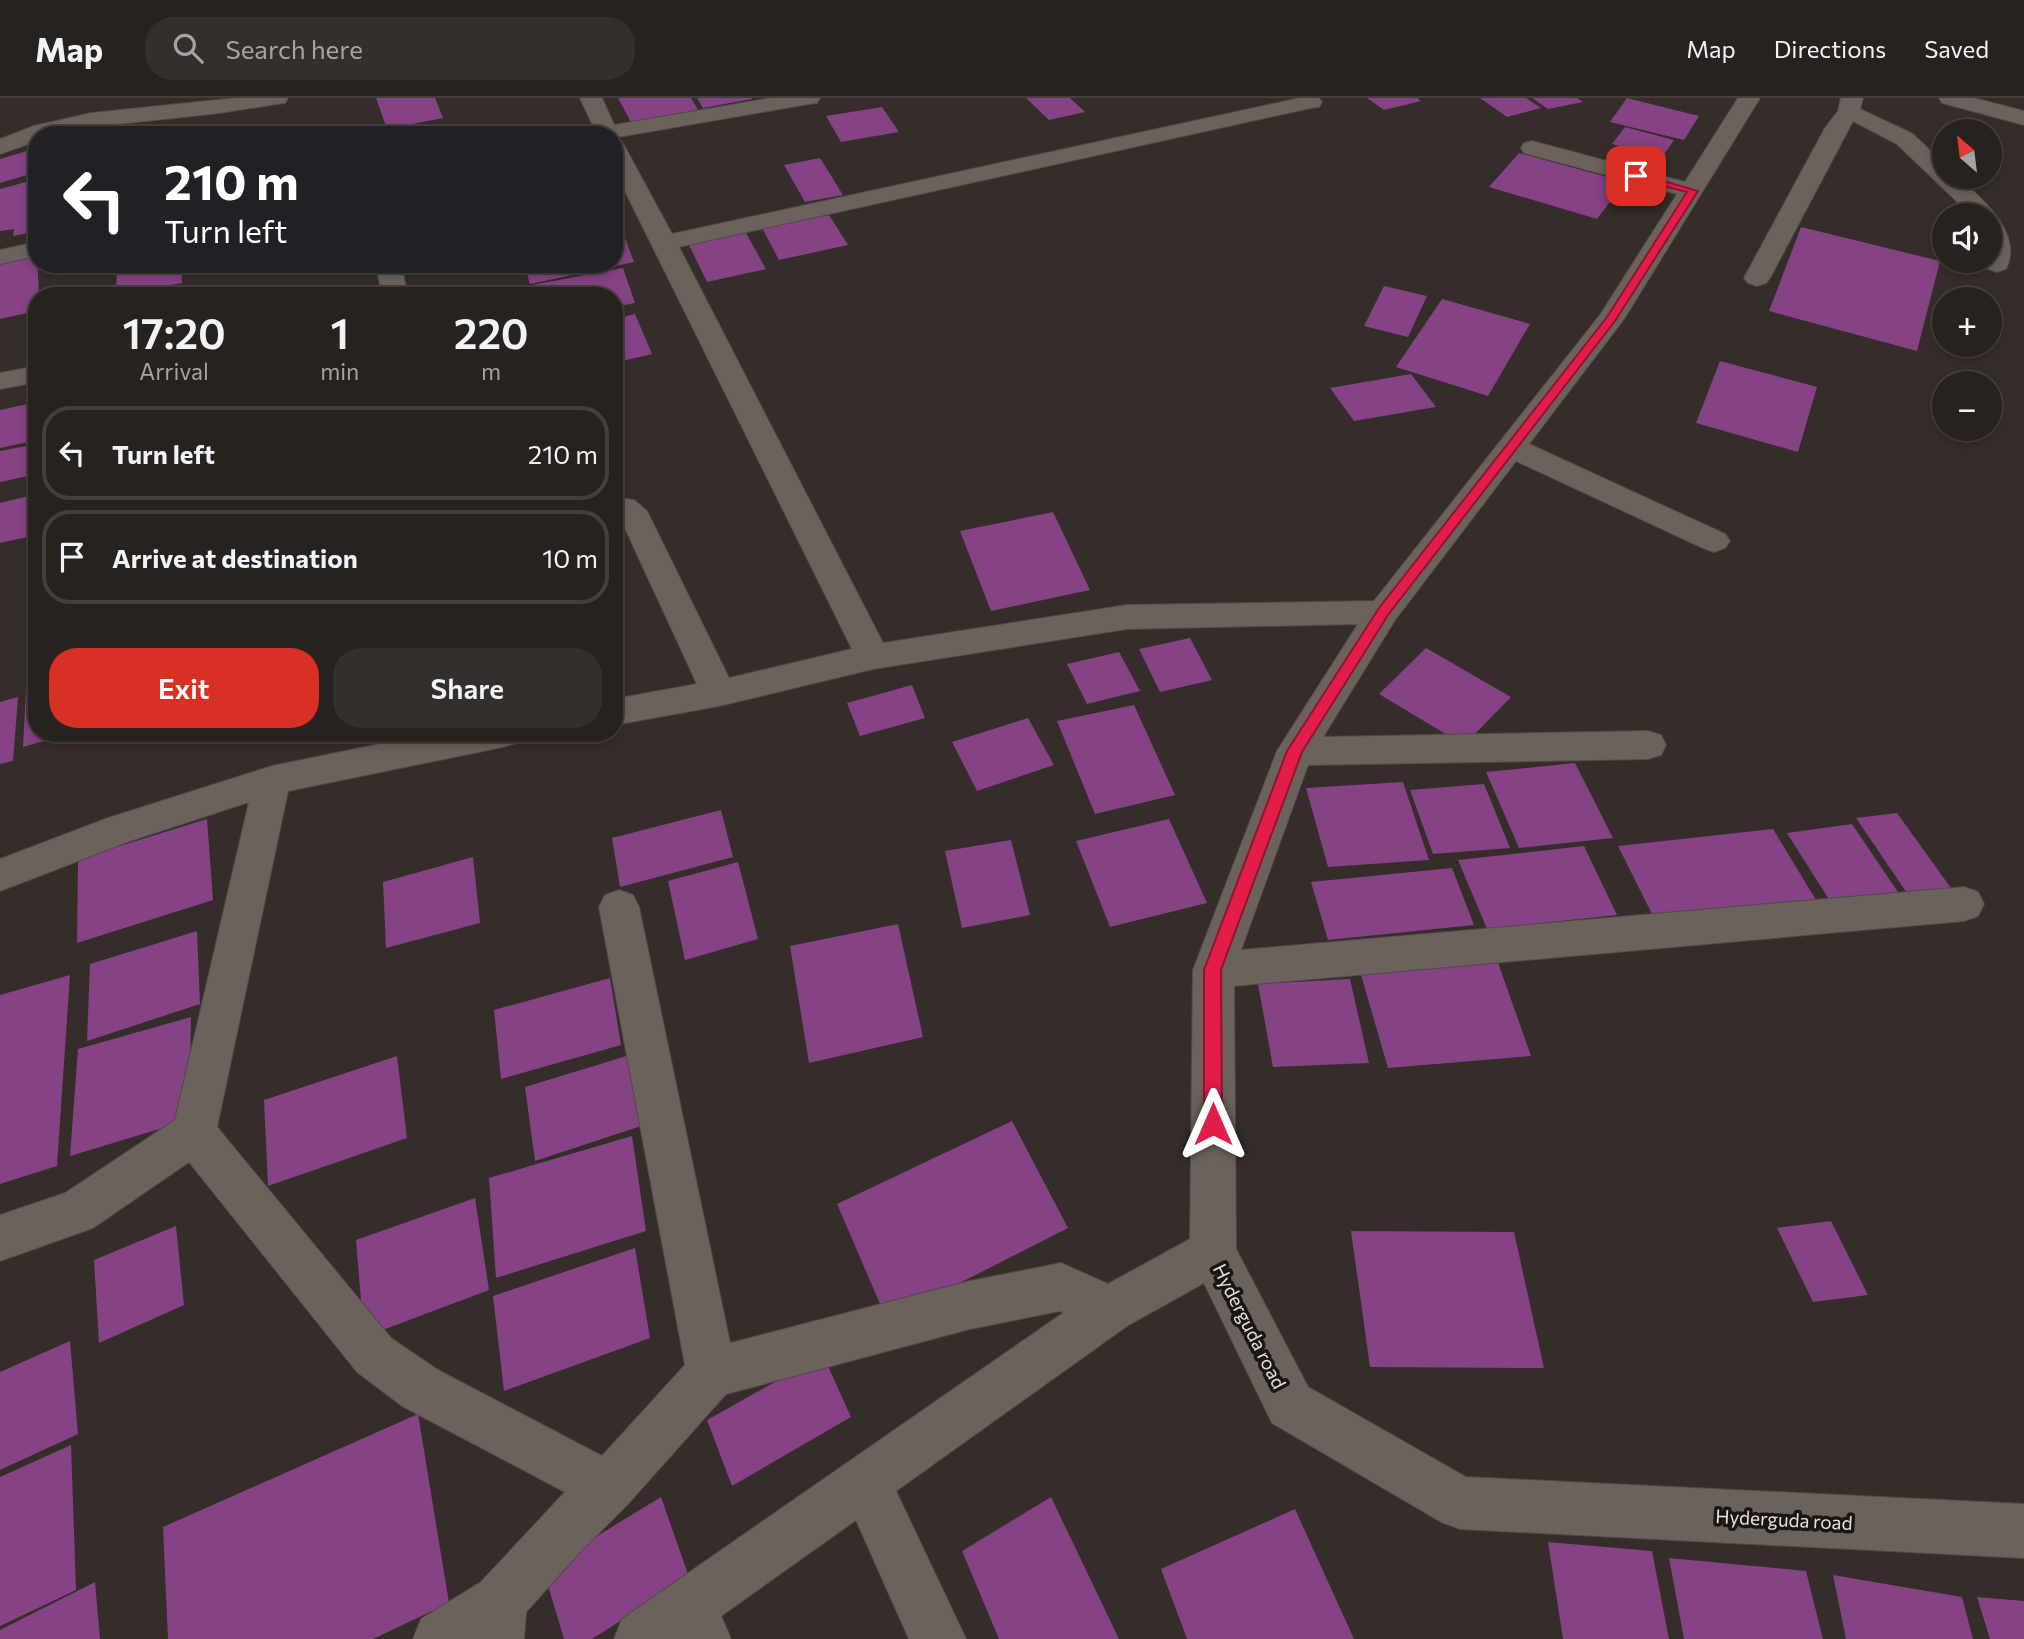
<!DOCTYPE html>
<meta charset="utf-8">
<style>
body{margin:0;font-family:Commissioner,sans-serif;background:#342f2c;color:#f1f3f6;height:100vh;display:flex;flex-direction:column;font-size:26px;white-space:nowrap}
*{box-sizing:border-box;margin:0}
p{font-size:23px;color:#a5a4a4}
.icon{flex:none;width:38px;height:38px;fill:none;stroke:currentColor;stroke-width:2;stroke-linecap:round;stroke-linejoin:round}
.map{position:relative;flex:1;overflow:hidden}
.side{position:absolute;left:28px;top:189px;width:595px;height:455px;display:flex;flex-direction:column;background:#28221f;border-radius:28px;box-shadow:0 4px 10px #0003,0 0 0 2px #443f3d}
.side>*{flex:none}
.hud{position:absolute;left:28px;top:28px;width:595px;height:147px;border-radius:28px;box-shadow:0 4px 10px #0003,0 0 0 2px #443f3d;background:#202124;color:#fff;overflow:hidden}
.needle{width:46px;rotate:332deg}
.tools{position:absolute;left:1932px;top:21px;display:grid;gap:14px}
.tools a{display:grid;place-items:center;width:70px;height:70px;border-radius:50%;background:#28221f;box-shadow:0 4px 10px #0003,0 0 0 2px #443f3d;font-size:35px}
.pin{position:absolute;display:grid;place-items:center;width:60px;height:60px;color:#fff;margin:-30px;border-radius:14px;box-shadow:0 4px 10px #0006}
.me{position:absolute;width:77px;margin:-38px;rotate:0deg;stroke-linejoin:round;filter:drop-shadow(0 0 5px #0008)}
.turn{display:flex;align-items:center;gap:24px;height:147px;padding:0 21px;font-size:32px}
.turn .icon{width:91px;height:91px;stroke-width:2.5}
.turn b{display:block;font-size:49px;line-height:60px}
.eta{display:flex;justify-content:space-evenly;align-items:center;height:119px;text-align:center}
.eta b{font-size:42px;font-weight:600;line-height:49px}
.action{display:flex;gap:14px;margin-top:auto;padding:14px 21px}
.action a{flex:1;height:80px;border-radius:28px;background:#d93025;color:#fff;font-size:28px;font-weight:600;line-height:80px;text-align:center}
.action a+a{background:#342f2c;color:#f1f3f6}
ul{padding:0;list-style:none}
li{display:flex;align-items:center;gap:21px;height:94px;margin:0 14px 10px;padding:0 7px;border:4px solid #443f3d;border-radius:28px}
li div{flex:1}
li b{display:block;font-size:26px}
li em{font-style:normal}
header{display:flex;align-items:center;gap:42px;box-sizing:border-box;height:98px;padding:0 35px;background:#28221f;border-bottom:2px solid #443f3d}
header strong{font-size:33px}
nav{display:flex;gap:38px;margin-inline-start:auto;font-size:24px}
.search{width:490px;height:63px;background:#342f2c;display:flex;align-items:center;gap:18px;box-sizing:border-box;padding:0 24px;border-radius:28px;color:#a5a4a4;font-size:26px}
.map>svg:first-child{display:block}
</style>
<header>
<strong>Map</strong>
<div class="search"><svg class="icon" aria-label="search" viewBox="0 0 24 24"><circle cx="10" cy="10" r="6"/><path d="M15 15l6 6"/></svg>Search here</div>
<nav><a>Map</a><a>Directions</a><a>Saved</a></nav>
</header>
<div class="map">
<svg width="2024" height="1541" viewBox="0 0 2024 1541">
<rect width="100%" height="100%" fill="#352d29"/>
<g fill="#854285">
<polygon points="376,0 435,0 443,20 387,31"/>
<polygon points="618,0 691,0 700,15 633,28"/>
<polygon points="697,0 752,0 752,1 703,10"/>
<polygon points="1026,0 1070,0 1085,14 1049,22"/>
<polygon points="1367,0 1417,0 1421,3 1384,12"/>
<polygon points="1480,0 1526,0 1541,10 1507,19"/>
<polygon points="1532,0 1577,0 1583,4 1548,11"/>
<polygon points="1627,0 1699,18 1684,42 1610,24"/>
<polygon points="882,9 899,34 841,44 826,18"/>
<polygon points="1625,29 1674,42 1662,59 1612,46"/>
<polygon points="37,50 37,74 0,85 0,61"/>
<polygon points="1519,55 1625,84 1597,121 1489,89"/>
<polygon points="820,60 843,97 805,104 784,67"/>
<polygon points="37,81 37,133 13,138 14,131 0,133 0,91"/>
<polygon points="829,117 848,147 779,162 762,130"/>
<polygon points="1801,129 1940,163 1917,253 1769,213"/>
<polygon points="746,135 766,171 707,184 689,147"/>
<polygon points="625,140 634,164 530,186 524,166 614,166 614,142"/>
<polygon points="37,158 39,198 37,198 37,213 0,221 0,166"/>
<polygon points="117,166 181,166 182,185 116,197"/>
<polygon points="623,170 635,205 614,209 614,198 535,198 532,187"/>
<polygon points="1384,188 1427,198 1408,239 1364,228"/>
<polygon points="1442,201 1530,226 1488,298 1396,269"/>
<polygon points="635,216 652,256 614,265 614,221"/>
<polygon points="1720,263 1817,289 1798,354 1696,325"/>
<polygon points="1411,276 1436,309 1354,323 1330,290"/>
<polygon points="37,304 37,342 0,350 0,312"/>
<polygon points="37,346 37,376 0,384 0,353"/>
<polygon points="37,396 37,437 0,445 0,405"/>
<polygon points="1053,414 1090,492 991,513 960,433"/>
<polygon points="1190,540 1212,582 1160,594 1139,551"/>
<polygon points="1426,550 1511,599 1464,647 1379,596"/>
<polygon points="1119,554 1140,593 1087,606 1067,566"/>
<polygon points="912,587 925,620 860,638 847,605"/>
<polygon points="37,588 37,635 68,636 23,649 26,591"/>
<polygon points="18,599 13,663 0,666 0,604"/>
<polygon points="1134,607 1175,697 1095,716 1057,623"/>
<polygon points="1028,620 1054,667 977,693 952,644"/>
<polygon points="1575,665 1613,740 1519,750 1486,674"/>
<polygon points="1403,684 1429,762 1328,769 1306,690"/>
<polygon points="1484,686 1510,750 1433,756 1410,692"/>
<polygon points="721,712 733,759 620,789 612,740"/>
<polygon points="1897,715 1956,797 1913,804 1856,720"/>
<polygon points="207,721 213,802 77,845 78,761"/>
<polygon points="1169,721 1207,805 1110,829 1076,743"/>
<polygon points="1852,726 1906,806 1837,814 1787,735"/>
<polygon points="1773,731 1816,802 1654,820 1618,748"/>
<polygon points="1011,742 1030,817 962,830 945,753"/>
<polygon points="1584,748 1617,817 1487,831 1458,762"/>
<polygon points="473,759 480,825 386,850 383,784"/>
<polygon points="738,764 758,841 685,862 668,783"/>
<polygon points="1452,770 1474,827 1328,842 1311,784"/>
<polygon points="898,826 923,939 809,965 790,848"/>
<polygon points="197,833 200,906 87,943 90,866"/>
<polygon points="1496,859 1531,958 1388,970 1359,870"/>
<polygon points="70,877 57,1068 0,1086 0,897"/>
<polygon points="610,880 621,947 501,981 494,912"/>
<polygon points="1350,881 1369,965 1273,969 1258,886"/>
<polygon points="191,919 189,1022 70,1058 78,951"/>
<polygon points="633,956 647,1026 535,1063 525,989"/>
<polygon points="397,958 407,1040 268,1088 264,1002"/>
<polygon points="1012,1023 1068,1130 887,1222 837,1106"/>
<polygon points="632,1038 646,1133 496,1180 489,1080"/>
<polygon points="475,1100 489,1192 364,1239 356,1142"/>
<polygon points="1831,1123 1868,1197 1813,1204 1777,1130"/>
<polygon points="176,1128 184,1207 99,1245 94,1162"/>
<polygon points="1351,1133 1514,1134 1544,1270 1370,1269"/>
<polygon points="635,1150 650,1240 504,1293 493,1198"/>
<polygon points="70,1243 78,1336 0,1372 0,1274"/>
<polygon points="823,1257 851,1319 732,1388 707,1322"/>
<polygon points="418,1316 449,1505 373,1541 168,1541 163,1429"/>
<polygon points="71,1347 76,1492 0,1528 0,1379"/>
<polygon points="661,1399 689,1479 592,1541 564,1541 543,1471"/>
<polygon points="1051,1399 1119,1541 999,1541 962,1453"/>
<polygon points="1295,1411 1354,1541 1187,1541 1161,1471"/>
<polygon points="1548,1444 1652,1453 1669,1541 1563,1541"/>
<polygon points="1669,1460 1806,1473 1823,1541 1684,1541"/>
<polygon points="1833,1477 1962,1499 1973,1541 1846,1541"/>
<polygon points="95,1484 100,1541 0,1541 0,1532"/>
<polygon points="1977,1499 2024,1503 2024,1541 1990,1541"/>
</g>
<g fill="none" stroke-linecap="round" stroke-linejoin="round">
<g stroke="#524a47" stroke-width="2">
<g id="minor">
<polygon points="236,0 288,0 285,5 277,6 220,15 91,29 55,37 37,37 37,43 0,56 0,41 34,28 91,15"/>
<polygon points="580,0 602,0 614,27 771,0 820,0 817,5 809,6 618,39 614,42 614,37 581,37 584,32 594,30"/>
<polygon points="1300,0 1319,0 1322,4 1319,9 1311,10 679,149 883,545 1127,507 1374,503 1600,217 1677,96 1524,55 1521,50 1524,45 1532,43 1685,84 1738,0 1760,0 1624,221 1529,346 1725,436 1730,443 1725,450 1714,454 1703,450 1516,363 1395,522 1323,639 1648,633 1661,637 1666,647 1661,657 1648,661 1308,667 1241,852 1964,789 1978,794 1984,806 1978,818 1964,823 1234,888 1236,1151 1308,1289 1466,1379 2024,1406 2024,1460 1460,1431 1441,1424 1272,1325 1204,1185 1127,1228 896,1393 966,1541 909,1541 856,1422 721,1518 731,1541 614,1541 622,1521 1063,1215 1060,1213 970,1231 726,1296 627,1407 579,1455 526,1514 524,1541 413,1541 421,1521 481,1484 565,1394 402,1308 357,1274 189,1064 93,1130 0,1163 0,1117 65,1095 175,1022 249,704 133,742 0,793 0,761 108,720 272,668 434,635 521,635 516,645 503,649 288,693 217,1029 391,1240 438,1272 602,1358 685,1267 599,809 605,797 619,792 633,797 639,809 730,1245 970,1183 1061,1165 1108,1186 1190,1141 1193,872 1277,653 1358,526 1127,531 873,571 719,608 614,627 614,601 697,586 623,426 614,419 614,399 634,402 647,413 729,580 852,551 614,71 614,42 622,44 625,49 672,136"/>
<path d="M 1841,0 L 1863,0 L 1860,11 L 1913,36 L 1944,66 L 1944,79 L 1958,79 C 1981,100 2024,135 2006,171 L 1997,174 L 1988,171 L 1984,166 L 1985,163 L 1990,163 L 1990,117 L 1971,117 L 1897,46 L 1853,23 L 1770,180 L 1766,185 L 1757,188 L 1748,185 L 1744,180 L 1825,30 L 1838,13 Z"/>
<polygon points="1939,0 1974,0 2024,13 2024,27 1942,5"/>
<polygon points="37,144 37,158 0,166 0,152"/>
<polygon points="376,166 401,166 408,198 382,198"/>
<polygon points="37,268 37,284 0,291 0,275"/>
</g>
</g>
<use href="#minor" fill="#6b625d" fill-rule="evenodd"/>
</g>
<polygon fill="#e11d48" stroke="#92132f" stroke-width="2" points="1636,75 1698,93 1615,223 1388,517 1302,654 1221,872 1222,1026 1219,1032 1213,1035 1206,1032 1204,1026 1204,872 1287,653 1379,510 1607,219 1687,94 1632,80 1632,76"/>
<g text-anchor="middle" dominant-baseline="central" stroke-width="7" stroke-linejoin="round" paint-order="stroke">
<g font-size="19" fill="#e7e2df" stroke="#1a1614">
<text transform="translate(1250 1228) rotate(63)">Hyderguda road</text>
<text transform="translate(1784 1421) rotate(3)">Hyderguda road</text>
</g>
</g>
</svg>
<div class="tools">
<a><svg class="needle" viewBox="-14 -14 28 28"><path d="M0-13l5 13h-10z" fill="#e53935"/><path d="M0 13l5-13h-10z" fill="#a5a4a4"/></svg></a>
<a><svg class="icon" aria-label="sound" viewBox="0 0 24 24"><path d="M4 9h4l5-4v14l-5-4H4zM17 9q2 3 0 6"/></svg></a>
<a>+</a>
<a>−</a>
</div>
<div class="pin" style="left:1636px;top:78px;background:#d93025"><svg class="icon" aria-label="arrive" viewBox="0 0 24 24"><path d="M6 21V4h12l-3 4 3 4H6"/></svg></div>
<svg class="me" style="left:1213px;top:1026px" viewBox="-20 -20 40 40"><path d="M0-17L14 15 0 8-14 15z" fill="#e11d48" stroke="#fff" stroke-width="4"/></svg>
<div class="hud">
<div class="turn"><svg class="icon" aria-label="left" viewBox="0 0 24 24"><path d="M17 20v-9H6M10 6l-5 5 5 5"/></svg><div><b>210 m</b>Turn left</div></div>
</div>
<section class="side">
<div class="eta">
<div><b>17:20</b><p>Arrival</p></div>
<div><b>1</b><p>min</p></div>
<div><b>220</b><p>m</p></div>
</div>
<ul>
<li><svg class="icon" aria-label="left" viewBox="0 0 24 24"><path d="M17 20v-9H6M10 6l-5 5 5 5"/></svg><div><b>Turn left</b></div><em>210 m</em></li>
<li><svg class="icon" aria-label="arrive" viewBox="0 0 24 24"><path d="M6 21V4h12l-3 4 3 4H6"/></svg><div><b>Arrive at destination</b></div><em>10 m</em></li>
</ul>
<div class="action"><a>Exit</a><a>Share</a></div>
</section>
</div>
